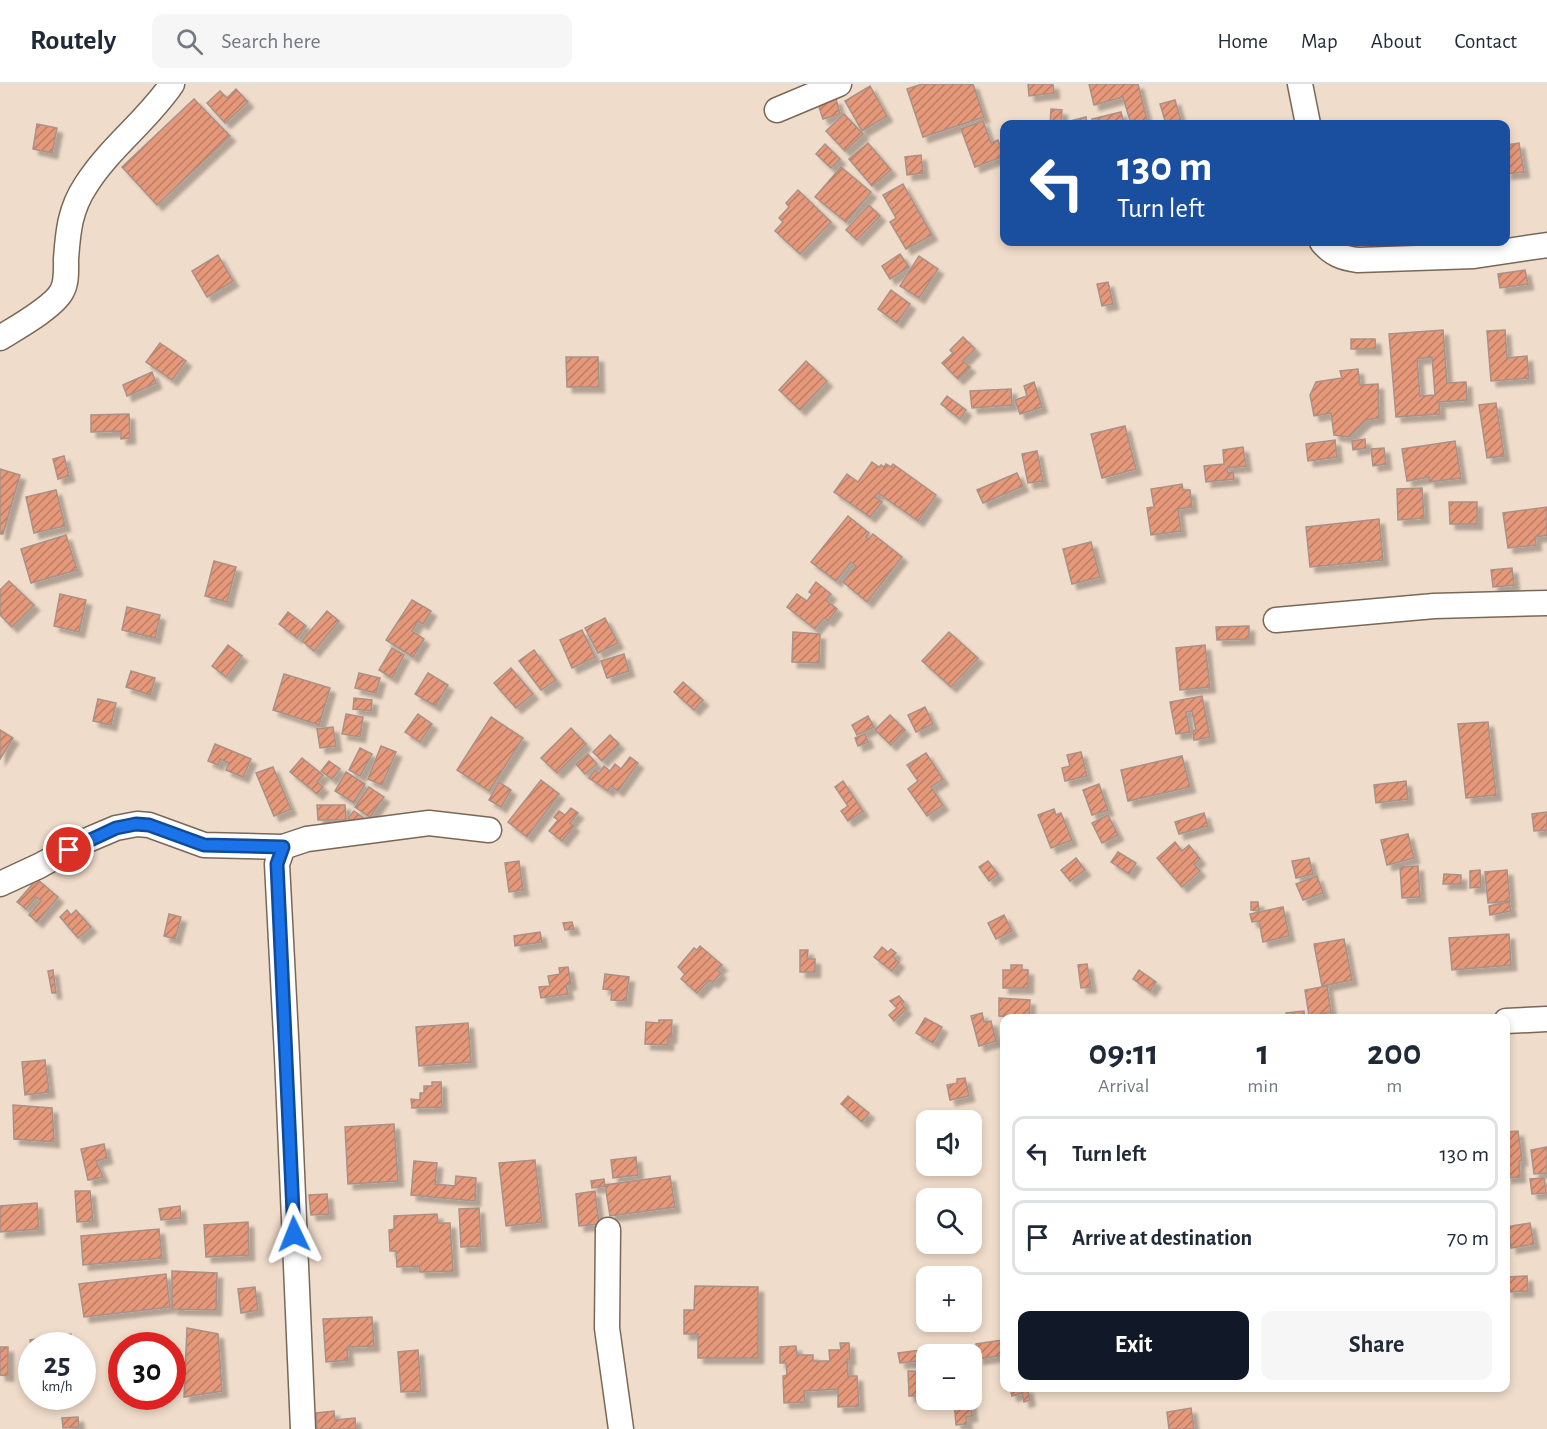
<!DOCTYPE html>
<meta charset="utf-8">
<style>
body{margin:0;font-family:"Alegreya Sans",sans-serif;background:#f6f6f7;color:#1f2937;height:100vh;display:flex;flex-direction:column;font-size:22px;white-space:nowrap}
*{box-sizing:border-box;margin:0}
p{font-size:20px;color:#747a83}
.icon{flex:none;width:33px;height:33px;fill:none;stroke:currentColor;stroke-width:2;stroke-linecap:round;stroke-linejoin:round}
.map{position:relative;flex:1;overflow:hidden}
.side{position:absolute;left:1000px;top:930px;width:510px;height:378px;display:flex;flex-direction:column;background:#fff;border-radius:12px;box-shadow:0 3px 9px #0003}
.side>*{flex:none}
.top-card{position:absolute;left:1000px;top:36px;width:510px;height:126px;border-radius:12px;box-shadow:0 3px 9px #0003;background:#1a4fa0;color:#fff;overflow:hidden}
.fabs{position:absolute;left:916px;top:1026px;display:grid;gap:12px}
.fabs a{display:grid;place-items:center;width:66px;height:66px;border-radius:12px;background:#fff;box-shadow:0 3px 9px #0003;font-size:30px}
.speed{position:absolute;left:18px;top:1248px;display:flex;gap:12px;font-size:30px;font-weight:700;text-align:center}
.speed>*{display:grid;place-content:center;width:78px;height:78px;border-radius:50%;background:#fff;box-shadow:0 3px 9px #0003;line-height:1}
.speed small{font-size:15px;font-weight:400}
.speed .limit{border:9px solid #d22;background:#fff;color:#111}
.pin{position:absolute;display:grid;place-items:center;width:51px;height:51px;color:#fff;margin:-26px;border:3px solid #fff;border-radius:50%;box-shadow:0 2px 6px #0007}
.me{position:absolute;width:66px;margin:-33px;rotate:358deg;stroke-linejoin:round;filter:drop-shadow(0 0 4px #0008)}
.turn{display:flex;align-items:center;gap:21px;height:126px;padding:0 18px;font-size:27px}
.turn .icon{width:78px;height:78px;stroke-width:2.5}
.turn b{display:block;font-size:42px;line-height:51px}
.eta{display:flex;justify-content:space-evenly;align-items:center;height:102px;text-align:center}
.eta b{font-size:36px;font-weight:600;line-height:42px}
.action{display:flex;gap:12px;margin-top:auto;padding:12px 18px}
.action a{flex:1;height:69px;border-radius:12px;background:#111827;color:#fff;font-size:24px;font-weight:600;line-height:69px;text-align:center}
.action a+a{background:#f6f6f7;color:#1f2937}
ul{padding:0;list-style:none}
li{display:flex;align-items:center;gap:18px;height:75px;margin:0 12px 9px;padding:0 6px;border:3px solid #e0e1e3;border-radius:12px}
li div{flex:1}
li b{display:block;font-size:22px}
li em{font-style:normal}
header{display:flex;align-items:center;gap:36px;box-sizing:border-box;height:84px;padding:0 30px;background:#fff;border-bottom:2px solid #e0e1e3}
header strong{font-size:28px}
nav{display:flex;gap:33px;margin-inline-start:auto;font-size:21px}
.search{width:420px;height:54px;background:#f6f6f7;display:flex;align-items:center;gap:15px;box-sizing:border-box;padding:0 21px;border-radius:12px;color:#747a83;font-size:22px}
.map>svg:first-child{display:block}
</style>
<header>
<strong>Routely</strong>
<div class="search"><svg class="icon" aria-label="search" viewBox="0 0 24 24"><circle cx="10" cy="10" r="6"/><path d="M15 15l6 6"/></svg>Search here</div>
<nav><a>Home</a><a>Map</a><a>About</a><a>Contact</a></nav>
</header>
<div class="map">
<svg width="1547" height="1345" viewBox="0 0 1547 1345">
<defs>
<pattern id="building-hatch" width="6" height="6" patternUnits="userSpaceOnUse" patternTransform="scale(1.5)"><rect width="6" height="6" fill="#e6997a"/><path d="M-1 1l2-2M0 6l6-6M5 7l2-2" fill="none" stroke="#bb7d64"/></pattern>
<filter id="shadow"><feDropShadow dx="5.5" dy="5.5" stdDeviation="1.5" flood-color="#0004"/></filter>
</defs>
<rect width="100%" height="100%" fill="#f0dcca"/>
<g fill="url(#building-hatch)" stroke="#a99188" stroke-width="1.5" fill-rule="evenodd" filter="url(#shadow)">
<polygon points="922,0 973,0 984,33 923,53 907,5"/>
<polygon points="1028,0 1053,0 1054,9 1029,12"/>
<polygon points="1089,0 1138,0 1148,40 1131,40 1123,13 1094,21"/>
<polygon points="870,2 887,32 862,47 845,17"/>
<polygon points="236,5 248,18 225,39 207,19 220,7 227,14"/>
<polygon points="194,15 230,52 157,121 122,83"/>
<polygon points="836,15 840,30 823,35 818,20"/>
<polygon points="1175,16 1182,40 1166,40 1160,20"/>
<polygon points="1051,25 1062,26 1061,40 1050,40"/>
<polygon points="1121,28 1124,40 1093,40 1092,35"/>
<polygon points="844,30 863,50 845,67 826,47"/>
<polygon points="1086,33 1087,40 1071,40 1070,37"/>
<polygon points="983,37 991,59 998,56 1004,72 975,83 961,45"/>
<polygon points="37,40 57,44 52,69 33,65"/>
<polygon points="868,59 891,86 872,102 849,75"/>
<polygon points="1519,59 1524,88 1506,90 1506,61"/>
<polygon points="825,60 840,75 831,84 816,70"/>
<polygon points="921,71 923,89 907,91 905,73"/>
<polygon points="841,83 871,108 846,138 815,113"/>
<polygon points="903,100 932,151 906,165 890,138 896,134 883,111"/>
<polygon points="798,106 831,138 800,170 775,147 783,138 779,134 789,123 786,119"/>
<polygon points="869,121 880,132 857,156 846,146"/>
<polygon points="900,170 909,183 890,195 882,182"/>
<polygon points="218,171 233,197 207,213 192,187"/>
<polygon points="919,172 938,185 919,214 900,202"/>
<polygon points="1525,186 1528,200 1500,204 1498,190"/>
<polygon points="1108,198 1113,220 1102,222 1097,200"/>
<polygon points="891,206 910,220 897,239 878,225"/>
<path d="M 1443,246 L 1447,299 L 1466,298 L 1467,316 L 1439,318 L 1440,330 L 1396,333 L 1389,250 ZM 1432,273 L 1435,311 L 1420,312 L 1417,275 Z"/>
<polygon points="1505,246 1507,274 1527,272 1529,294 1491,297 1487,247"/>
<polygon points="963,253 975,265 963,277 970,283 958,295 942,279 953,269 950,266"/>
<polygon points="1351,255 1375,255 1376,265 1351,265"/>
<polygon points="160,259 186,277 172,296 146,278"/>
<polygon points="566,273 598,273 599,303 567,303"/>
<polygon points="806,277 827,297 800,326 779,306"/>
<polygon points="1358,285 1360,301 1378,300 1379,334 1366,336 1349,353 1334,351 1331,329 1314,332 1310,311 1316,298 1342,294 1340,287"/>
<polygon points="152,288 156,299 127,312 123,301"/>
<polygon points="1034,298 1042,323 1020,330 1015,316 1027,312 1024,302"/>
<polygon points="1011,305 1012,321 972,324 970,307"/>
<polygon points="947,312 966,326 960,335 941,320"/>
<polygon points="1496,319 1504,372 1487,374 1479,321"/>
<polygon points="129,330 130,354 121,355 121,347 91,348 91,331"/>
<polygon points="1125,342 1136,385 1102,394 1091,350"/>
<polygon points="1365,355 1366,364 1353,366 1352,357"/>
<polygon points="1335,356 1337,373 1308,377 1306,360"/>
<polygon points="1455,357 1461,394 1429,398 1429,393 1407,397 1402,365"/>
<polygon points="1243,363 1246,382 1227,384 1228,389 1233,388 1234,395 1206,398 1204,382 1224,380 1223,366"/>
<polygon points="1384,364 1386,380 1373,382 1371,365"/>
<polygon points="1037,367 1043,397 1028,399 1022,370"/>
<polygon points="64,372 69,392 58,395 53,375"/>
<polygon points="872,378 879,383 881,381 884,383 886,380 891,383 893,380 936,411 918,437 878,409 875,413 882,418 870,433 834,408 847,390 858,398"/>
<polygon points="0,385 20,391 3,450 0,450"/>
<polygon points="1017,389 1023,402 983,419 977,406"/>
<polygon points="1182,400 1183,406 1190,406 1192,423 1178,425 1181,447 1151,451 1147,424 1154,423 1151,405"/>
<polygon points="1422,404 1424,434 1398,436 1397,405"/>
<polygon points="56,406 65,442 34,449 26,413"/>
<polygon points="1449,418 1477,418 1477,440 1450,440"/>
<polygon points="1547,423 1547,451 1535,453 1536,461 1508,464 1503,429"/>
<polygon points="848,432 869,449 866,453 869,455 873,450 902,473 867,518 843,498 856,482 851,478 836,497 811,478"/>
<polygon points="1379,435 1383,476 1310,483 1306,443"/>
<polygon points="66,451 77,486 31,499 21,465"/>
<polygon points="1091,458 1100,493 1072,500 1063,465"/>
<polygon points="214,477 236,483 227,518 205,512"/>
<polygon points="1512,484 1514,501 1493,503 1491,486"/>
<polygon points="9,497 34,521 12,543 0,531 0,506"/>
<polygon points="816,498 831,510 826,516 837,525 828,537 824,534 815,545 787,523 797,510 807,517 812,510 809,508"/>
<polygon points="60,510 86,516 79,548 54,542"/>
<polygon points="412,516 431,527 423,540 418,537 412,547 424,555 413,573 386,556"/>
<polygon points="127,523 160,531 155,554 122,546"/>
<polygon points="327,527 339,537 314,567 302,557"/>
<polygon points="288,528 306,542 297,554 279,540"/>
<polygon points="605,534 618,559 598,569 585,544"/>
<polygon points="1249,542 1249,555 1217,556 1216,543"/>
<polygon points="582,546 595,573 572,584 560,556"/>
<polygon points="793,548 820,550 819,579 792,578"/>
<polygon points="949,548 978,574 951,603 922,577"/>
<polygon points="228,561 242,572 226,593 212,582"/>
<polygon points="1205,561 1210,603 1180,606 1176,564"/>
<polygon points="392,564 404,571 392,594 379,586"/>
<polygon points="534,566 556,596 541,606 519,577"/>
<polygon points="624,570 629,587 607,594 601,577"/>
<polygon points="511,584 533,610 516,624 494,599"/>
<polygon points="131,587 155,594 150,611 126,603"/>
<polygon points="359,589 380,594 376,609 355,604"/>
<polygon points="428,589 448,601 435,622 415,610"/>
<polygon points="284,590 330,604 319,641 273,626"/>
<polygon points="683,598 703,616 694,626 674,608"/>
<polygon points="1202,612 1210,653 1194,656 1193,647 1196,646 1192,627 1186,628 1190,648 1176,650 1170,618"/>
<polygon points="354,614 372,616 371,627 353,625"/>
<polygon points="98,615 116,619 111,641 93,637"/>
<polygon points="925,623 933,640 916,648 908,631"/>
<polygon points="346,630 363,633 360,653 342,650"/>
<polygon points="418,630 432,640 420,658 405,648"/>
<polygon points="890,631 905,646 891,661 875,646"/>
<polygon points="868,632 874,643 857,651 852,641"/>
<polygon points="491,633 523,654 489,707 457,686"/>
<polygon points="1488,638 1496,711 1466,714 1458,640"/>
<polygon points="333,643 336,662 320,664 317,645"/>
<polygon points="571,644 586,660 557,689 541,674"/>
<polygon points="0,646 13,654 0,675"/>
<polygon points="865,650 868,658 858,662 855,654"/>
<polygon points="610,651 619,660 602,677 593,668"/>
<polygon points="215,660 251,675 243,693 226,686 229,679 220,675 218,681 208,677"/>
<polygon points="381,662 396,668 382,701 368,695"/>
<polygon points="360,664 372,670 360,692 349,686"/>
<polygon points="1081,668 1087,692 1065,697 1062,684 1070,682 1067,671"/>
<polygon points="926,669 943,695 931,703 943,721 927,732 908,705 918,697 907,681"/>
<polygon points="588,670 597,680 585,690 576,680"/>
<polygon points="1182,672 1190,703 1128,717 1121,686"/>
<polygon points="630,673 638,679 618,707 611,702 608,707 589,694 595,686 599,689 604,682 610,687 615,680 621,685"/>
<polygon points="302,674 323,691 317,698 323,703 317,710 290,688"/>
<polygon points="329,677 340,685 332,695 321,687"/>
<polygon points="273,683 291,725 274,732 256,689"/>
<polygon points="346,688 365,700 354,719 335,707"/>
<polygon points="541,696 559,710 527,753 508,738"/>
<polygon points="843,697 863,727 848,737 841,727 848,722 835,703"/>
<polygon points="1406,697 1408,715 1376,719 1374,701"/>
<polygon points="499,698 511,706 501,723 489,716"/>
<polygon points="1099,700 1108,726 1092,731 1083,706"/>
<polygon points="369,703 384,713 370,733 355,723"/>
<polygon points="317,721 345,721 346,736 318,736"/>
<polygon points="571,724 578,729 570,739 574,742 562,757 549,747 558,736 554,733 559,727 565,731"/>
<polygon points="1054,725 1056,731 1061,729 1072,756 1051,764 1038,731"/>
<polygon points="354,727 365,735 360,742 348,734"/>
<polygon points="1547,728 1547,746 1534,747 1532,730"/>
<polygon points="1204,729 1208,742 1179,750 1175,738"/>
<polygon points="1108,731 1118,751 1102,759 1092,739"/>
<polygon points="1408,750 1414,774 1387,781 1381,756"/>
<polygon points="1175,758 1182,767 1189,761 1200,775 1194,780 1200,787 1182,803 1157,774"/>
<polygon points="1118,768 1136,779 1129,790 1111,778"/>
<polygon points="1076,774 1085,786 1070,797 1061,786"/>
<polygon points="1309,774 1313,790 1296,794 1292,777"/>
<polygon points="519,777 523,806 509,808 505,779"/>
<polygon points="988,777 998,790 989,797 979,783"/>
<polygon points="1418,782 1420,813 1402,814 1400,783"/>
<polygon points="1480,786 1481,803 1470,804 1470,787"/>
<polygon points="1507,786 1510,817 1488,819 1485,788"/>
<polygon points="1444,790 1461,791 1461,800 1443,800"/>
<polygon points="1317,792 1323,809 1303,816 1296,800"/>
<polygon points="37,795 58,813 37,838 29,831 41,817 36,813 26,825 17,818"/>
<polygon points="1251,818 1258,818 1259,827 1251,826"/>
<polygon points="1509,818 1511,827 1490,831 1489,822"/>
<polygon points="1283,823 1289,852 1263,858 1259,837 1252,838 1250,830"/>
<polygon points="67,826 71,831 76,826 91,843 78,854 60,833"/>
<polygon points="169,830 181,833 175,855 164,852"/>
<polygon points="1004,831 1012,847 996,855 988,839"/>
<polygon points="572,838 574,845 565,846 563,839"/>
<polygon points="540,848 542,858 515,862 514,852"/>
<polygon points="1509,850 1511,881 1452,886 1449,854"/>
<polygon points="1344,855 1352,896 1322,902 1314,860"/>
<polygon points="700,862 722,881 717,886 721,889 713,898 709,896 697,909 681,895 685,890 678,883 694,864 697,866"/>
<polygon points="882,863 888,868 891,865 896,869 893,873 899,878 892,887 874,873"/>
<polygon points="800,866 808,866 807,875 815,875 815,888 800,888"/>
<polygon points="1087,880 1091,903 1081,904 1078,881"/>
<polygon points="1011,881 1022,881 1022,886 1028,886 1028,904 1003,904 1003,886 1011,886"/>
<polygon points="568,883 571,900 566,901 568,910 541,914 539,903 550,902 548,892 560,890 559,884"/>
<polygon points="53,886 56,909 52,909 48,887"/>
<polygon points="1139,886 1156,898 1150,907 1133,895"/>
<polygon points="605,890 629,893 626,917 611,916 612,906 603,905"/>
<polygon points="1327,902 1331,928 1309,932 1305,906"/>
<polygon points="899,912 904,918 902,920 906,925 894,937 889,931 897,924 890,917"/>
<polygon points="999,914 1030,916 1029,934 999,932"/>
<polygon points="1304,927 1305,934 1287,934 1286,929"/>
<polygon points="982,929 984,938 991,937 996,957 979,962 971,932"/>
<polygon points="1371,931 1371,934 1342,934 1342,933"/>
<polygon points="925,934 942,943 933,959 916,949"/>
<polygon points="659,936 672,936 671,954 668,953 668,961 645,960 646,938 659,939"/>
<polygon points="468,939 471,978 419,982 416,943"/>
<polygon points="45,976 49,1008 25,1011 22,978"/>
<polygon points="965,994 969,1012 950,1016 947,1001 957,999 957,995"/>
<polygon points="432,998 441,998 442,1023 412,1024 411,1015 420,1016 420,1009 424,1009 424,1002 432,1002"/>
<polygon points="848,1012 869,1029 862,1038 841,1020"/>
<polygon points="13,1021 52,1024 54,1058 14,1055"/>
<polygon points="394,1040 398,1097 348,1100 345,1043"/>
<polygon points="1518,1047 1522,1076 1519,1077 1520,1093 1506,1094 1506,1048"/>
<polygon points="104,1060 107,1074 96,1077 103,1093 88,1096 81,1065"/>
<polygon points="1547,1063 1547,1089 1534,1090 1531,1066"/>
<polygon points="636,1073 638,1091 613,1094 611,1076"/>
<polygon points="535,1076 542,1138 506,1142 499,1079"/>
<polygon points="414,1077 437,1079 435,1100 455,1102 456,1092 476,1094 475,1117 411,1111"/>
<polygon points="670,1092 675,1123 610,1132 605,1101"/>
<polygon points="1544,1094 1546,1109 1532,1110 1530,1095"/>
<polygon points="604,1095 605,1102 592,1104 591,1097"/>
<polygon points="75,1107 90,1107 93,1137 77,1138"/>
<polygon points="595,1107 599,1140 579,1142 576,1110"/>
<polygon points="327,1110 329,1130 311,1131 309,1111"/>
<polygon points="37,1119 39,1145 0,1148 0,1122"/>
<polygon points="180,1122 181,1134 161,1136 159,1125"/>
<polygon points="479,1124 481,1162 461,1163 459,1125"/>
<polygon points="437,1130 438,1139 450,1139 453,1187 420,1188 419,1182 397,1183 396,1167 390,1167 389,1146 394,1145 394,1132"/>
<polygon points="248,1138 249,1171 206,1173 204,1141"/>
<polygon points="1530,1139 1534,1160 1511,1164 1510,1155 1506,1156 1506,1143"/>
<polygon points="159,1145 162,1174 83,1181 81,1152"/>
<polygon points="172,1187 217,1189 216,1226 172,1225"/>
<polygon points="166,1190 170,1223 84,1233 79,1200"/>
<polygon points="1527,1192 1528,1207 1508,1208 1507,1193"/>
<polygon points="695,1202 758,1203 758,1274 698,1274 698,1250 684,1250 684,1226 694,1226"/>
<polygon points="255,1203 258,1226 241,1229 238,1205"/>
<polygon points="372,1233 374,1262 347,1263 348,1276 326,1278 323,1235"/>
<polygon points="187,1244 218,1250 222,1307 184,1313"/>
<polygon points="71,1250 73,1262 32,1262 32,1266 30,1256"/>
<polygon points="1002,1256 1005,1271 978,1275 976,1260"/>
<polygon points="840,1259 849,1259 850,1275 847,1275 848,1292 857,1292 859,1322 838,1323 838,1305 804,1307 805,1318 784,1319 783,1292 787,1291 786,1279 780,1279 780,1263 796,1262 797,1271 813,1271 813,1277 830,1277 829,1266 841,1266"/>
<polygon points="0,1263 8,1263 8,1292 0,1291"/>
<polygon points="945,1263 946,1270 927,1270 927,1276 900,1279 898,1269"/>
<polygon points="418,1266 421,1307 401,1308 398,1268"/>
<polygon points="908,1287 927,1288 927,1312 909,1312"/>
<polygon points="1010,1304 1027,1304 1030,1316 1024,1318 1022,1309 1012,1312"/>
<polygon points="954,1316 970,1316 972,1332 966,1333 967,1340 956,1341"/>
<polygon points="1191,1324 1194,1345 1169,1345 1167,1328"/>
<polygon points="334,1327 335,1336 355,1334 356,1345 317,1345 316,1329"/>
<polygon points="78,1333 79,1343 63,1344 62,1334"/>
</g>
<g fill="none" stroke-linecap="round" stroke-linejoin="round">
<g stroke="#796858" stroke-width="27">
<g id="minor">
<polyline points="1300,0 1308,40"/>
<polyline points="777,26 839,0"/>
<path d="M 1322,158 C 1332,170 1342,174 1358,176 L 1474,172 L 1547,161"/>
<path d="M 0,254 C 16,244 54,223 62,207 C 67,198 66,185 66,175 C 68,147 70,125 86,101 C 110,63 147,37 172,0"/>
<polyline points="1276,536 1434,522 1547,519"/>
<polyline points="0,800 39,782 83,758 116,744 137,740 149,741 204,761 283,763"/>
<polyline points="1506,937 1547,935"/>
<polyline points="608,1146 607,1244 621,1345"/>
<polyline points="303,1345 287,972 277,780 283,763 307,755 429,739 489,746"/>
</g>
</g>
<use href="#minor" stroke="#fff" stroke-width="24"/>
</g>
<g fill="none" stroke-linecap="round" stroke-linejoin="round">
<g stroke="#114b97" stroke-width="15">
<polyline id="route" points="69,766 116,744 136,740 149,741 204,761 283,763 277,780 294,1150"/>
</g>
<use href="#route" stroke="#1a73e8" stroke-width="10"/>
</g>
</svg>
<div class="fabs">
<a><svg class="icon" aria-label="sound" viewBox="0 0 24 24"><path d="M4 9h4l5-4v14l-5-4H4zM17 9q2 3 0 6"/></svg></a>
<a><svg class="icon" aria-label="search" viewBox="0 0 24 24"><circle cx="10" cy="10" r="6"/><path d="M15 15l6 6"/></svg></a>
<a>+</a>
<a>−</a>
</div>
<div class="speed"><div>25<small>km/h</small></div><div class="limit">30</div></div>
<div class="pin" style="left:69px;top:766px;background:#d93025"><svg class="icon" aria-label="arrive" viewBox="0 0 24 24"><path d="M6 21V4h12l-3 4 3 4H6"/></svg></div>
<svg class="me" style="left:294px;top:1150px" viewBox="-20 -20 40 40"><path d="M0-17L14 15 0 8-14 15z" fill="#1a73e8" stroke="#fff" stroke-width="4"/></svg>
<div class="top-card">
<div class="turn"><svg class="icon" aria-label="left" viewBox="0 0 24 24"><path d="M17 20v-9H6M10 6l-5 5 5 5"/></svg><div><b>130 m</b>Turn left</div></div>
</div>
<section class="side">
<div class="eta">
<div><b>09:11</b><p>Arrival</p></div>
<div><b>1</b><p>min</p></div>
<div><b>200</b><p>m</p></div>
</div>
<ul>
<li><svg class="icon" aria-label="left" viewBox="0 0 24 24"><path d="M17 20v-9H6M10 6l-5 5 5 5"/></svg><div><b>Turn left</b></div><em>130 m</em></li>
<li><svg class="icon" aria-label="arrive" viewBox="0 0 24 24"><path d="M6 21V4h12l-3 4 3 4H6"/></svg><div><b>Arrive at destination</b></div><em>70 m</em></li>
</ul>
<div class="action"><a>Exit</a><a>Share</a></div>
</section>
</div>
